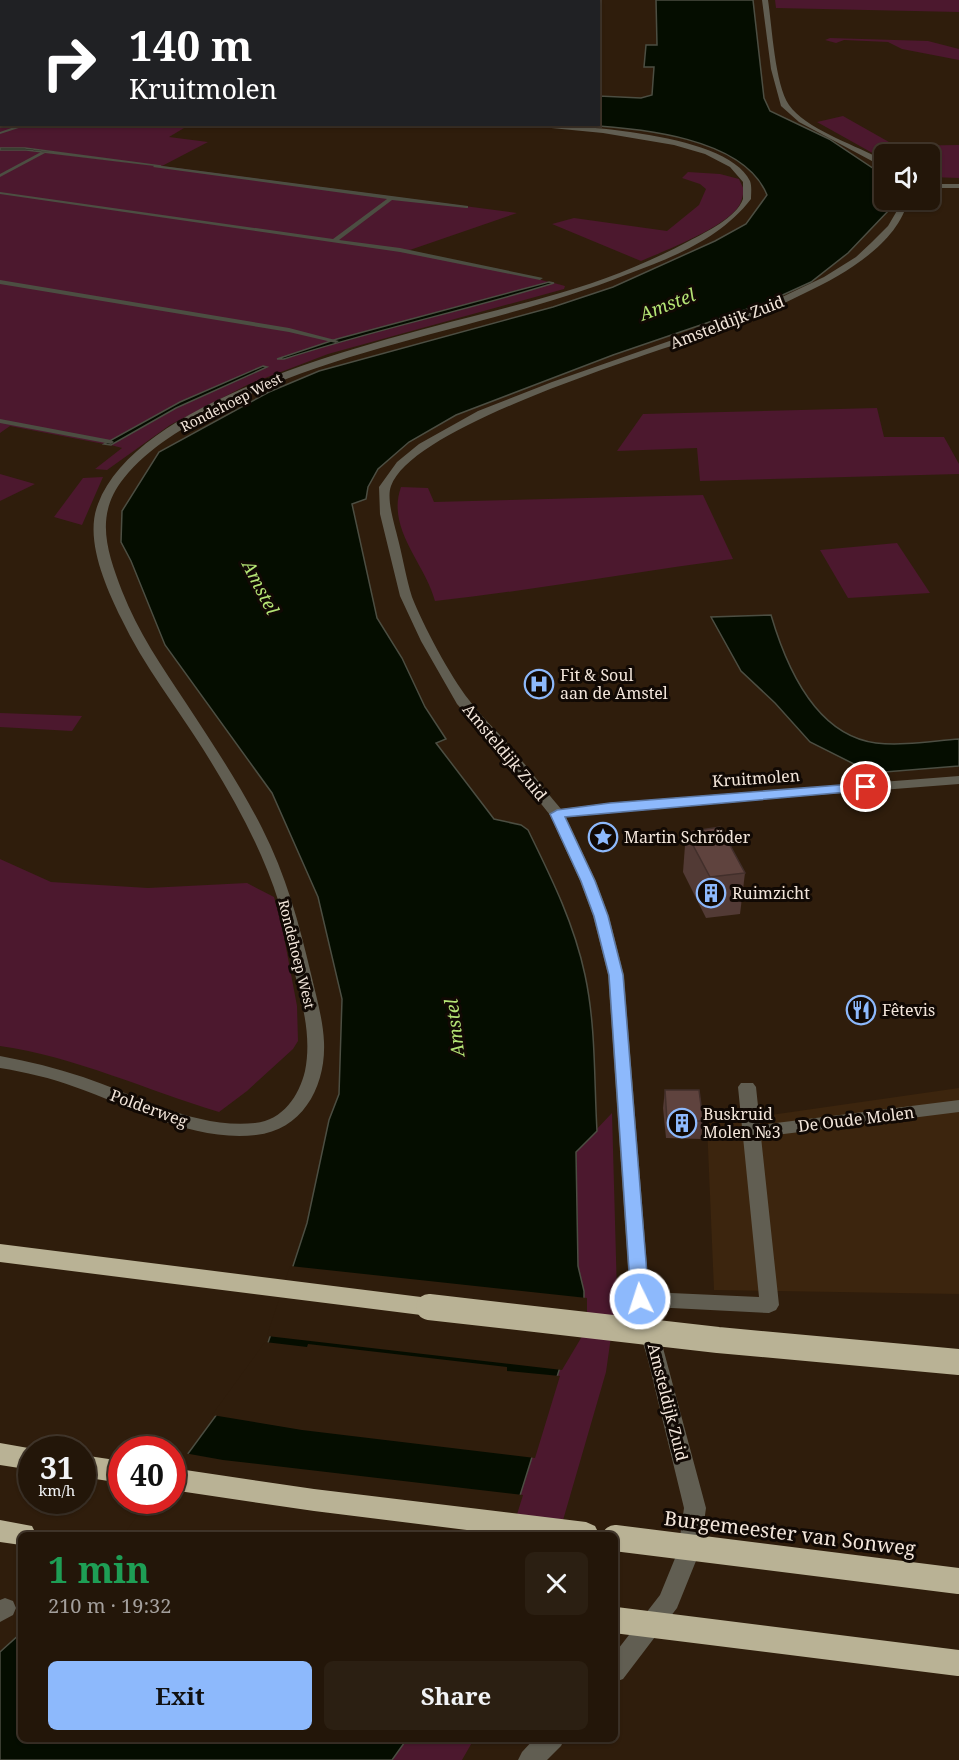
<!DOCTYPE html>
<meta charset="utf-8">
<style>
body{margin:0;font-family:"Noto Serif",serif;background:#2b1f12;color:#f1f3f6;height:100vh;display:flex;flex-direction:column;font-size:22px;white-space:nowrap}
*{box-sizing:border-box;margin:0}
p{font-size:20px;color:#a39f9c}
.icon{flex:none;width:33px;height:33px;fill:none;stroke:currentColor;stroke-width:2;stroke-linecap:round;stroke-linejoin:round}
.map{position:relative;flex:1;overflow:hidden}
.side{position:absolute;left:18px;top:1532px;width:600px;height:210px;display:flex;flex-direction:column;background:#231609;border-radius:9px;box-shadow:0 2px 4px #0004,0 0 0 2px #40352a}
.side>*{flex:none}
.guide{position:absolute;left:0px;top:0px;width:600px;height:126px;box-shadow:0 2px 4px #0004,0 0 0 2px #40352a;background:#202124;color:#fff;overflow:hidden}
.fabs{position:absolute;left:874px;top:144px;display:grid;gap:12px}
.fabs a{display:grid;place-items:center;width:66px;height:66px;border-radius:9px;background:#231609;box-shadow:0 2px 4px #0004,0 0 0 2px #40352a;font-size:30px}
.speed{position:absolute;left:18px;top:1436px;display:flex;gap:12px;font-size:30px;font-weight:700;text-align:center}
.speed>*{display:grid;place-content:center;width:78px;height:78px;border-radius:50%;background:#231609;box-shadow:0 2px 4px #0004,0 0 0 2px #40352a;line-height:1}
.speed small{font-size:15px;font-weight:400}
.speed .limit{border:9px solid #d22;background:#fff;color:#111}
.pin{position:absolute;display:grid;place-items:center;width:51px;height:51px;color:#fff;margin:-26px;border:3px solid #fff;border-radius:50%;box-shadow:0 2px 6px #0007}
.me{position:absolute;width:66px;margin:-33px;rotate:356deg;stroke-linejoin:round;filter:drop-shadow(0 0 4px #0008)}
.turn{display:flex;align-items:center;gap:21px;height:126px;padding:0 30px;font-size:27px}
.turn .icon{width:78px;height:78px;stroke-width:2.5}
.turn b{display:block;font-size:42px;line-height:51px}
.round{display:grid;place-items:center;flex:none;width:63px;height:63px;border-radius:9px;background:#2b1f12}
.overview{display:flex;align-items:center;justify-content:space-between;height:102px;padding:0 30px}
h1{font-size:36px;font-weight:700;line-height:45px;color:#1e9e55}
.cta{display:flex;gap:12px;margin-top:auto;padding:12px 30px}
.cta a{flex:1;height:69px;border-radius:9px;background:#8db9fc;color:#111;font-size:24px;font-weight:700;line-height:69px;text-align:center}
.cta a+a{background:#2b1f12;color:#f1f3f6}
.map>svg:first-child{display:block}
</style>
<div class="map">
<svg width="959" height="1760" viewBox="0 0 959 1760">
<rect width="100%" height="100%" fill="#2f1d0c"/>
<polygon fill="#3c250e" points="959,1088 959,1294 714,1290 707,1124"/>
<g fill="#4c182e">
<polygon points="775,0 959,0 959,12 776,8"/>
<polygon points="0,37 2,124 189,125 169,137 208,142 162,166 517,213 404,252 499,269 549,282 337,339 328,345 554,283 565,286 564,289 328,354 247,385 170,425 107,470 95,469 122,448 111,445 176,408 266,367 180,402 104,444 10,426 0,433 0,150 26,150 158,166 25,148 0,148"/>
<polygon points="830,38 928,41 959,49 959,60 902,49 888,42 844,40 836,43 825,40"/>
<polygon points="843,116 896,146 959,145 959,178 930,177 930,154 885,154 885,160 817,122"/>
<path d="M 688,172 L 720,174 L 739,179 L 744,190 C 743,194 742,200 740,204 C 729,226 664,251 641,261 L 552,224 L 574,218 L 667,231 L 699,205 L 706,189 L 700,184 L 682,178 Z"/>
<polygon points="877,408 884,437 944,437 959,464 959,474 700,481 697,448 617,451 643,414"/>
<polygon points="0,474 35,484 0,501"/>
<polygon points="103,477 82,525 54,517 83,478"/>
<path d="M 401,487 L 428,488 L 434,502 L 703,495 L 733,559 C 634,572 535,590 435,601 C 425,563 386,529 401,487 Z"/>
<polygon points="897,543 930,593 848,598 820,550"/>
<polygon points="0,713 82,716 72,731 0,727"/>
<path d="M 0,859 L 51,882 L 148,888 L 247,883 L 274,897 L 281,921 L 297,1006 L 298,1041 L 293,1049 L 247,1091 L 219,1112 C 146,1090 76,1057 0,1046 Z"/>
<polygon points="612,1113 617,1294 606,1372 559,1534 508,1534 584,1291 578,1266 576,1151"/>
<polygon points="407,1739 407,1738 474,1739 462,1760 392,1760"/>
</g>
<g fill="#050d00" stroke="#4c4e42" stroke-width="1.5">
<path d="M 656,0 L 753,0 L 764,98 L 770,111 L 829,139 L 880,173 L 885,185 L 885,200 L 888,200 L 890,209 L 848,253 L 811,282 L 765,303 L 613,355 L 456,415 L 409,442 L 378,469 L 368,487 L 366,499 L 352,504 L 377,618 L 402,658 L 425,707 L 446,739 L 436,743 L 494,819 L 521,825 L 528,830 C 551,877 574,923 585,975 C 596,1026 594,1080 597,1131 L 576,1152 L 578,1266 L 584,1291 L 584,1327 L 561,1364 L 508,1534 L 172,1500 L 173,1474 L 267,1346 L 307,1223 L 329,1120 L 339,1094 L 342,999 L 318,897 L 272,793 L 165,645 L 131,561 L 121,542 L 122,511 L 159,452 L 269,392 L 319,371 L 553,307 L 613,287 L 715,241 L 746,224 L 767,195 C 744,137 638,128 583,125 L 598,124 L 599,96 L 641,98 L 652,95 L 654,67 L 644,67 L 646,45 L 657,45 Z"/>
<polygon points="0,148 25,148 161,166 26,150 0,150"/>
<path d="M 549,282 L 554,283 C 464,311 373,330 284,359 L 277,359 L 337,339 Z"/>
<polygon points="263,366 267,367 176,408 111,445 104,444 180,402"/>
<path d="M 771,615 C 786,666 815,735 876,743 C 903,746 932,741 959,739 L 959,766 L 872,773 L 810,742 L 775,703 L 741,671 L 711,617 Z"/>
<polygon points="21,1633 21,1738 407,1739 392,1760 0,1760 0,1652"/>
</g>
<g fill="#2f1d0c">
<polygon points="290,1266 587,1298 587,1328 562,1370 267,1336"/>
<polygon points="265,1342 307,1347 308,1344 507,1367 507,1371 560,1376 535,1458 302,1430 212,1415"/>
<polygon points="184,1453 223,1460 523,1495 511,1534 124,1534 149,1500 172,1500 172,1469"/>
</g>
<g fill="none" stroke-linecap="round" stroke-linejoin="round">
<g fill="#4c4e42" fill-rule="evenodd">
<rect x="0" y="10" width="2" height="2"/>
<rect x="0" y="35" width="2" height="2"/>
<rect x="0" y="90" width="2" height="2"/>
<polygon points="23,124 31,124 0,134 0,132"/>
<polygon points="41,152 45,153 0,177 0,174"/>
<polygon points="155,165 468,206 468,208 466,208 392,200 339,240 400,248 543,278 540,280 400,252 0,194 0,192 333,239 387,199 153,167"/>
<polygon points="0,280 289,328 339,341 336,343 289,332 0,284"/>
<polygon points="0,419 111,440 114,442 111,444 0,423"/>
</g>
<g fill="#615e52" fill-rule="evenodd">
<polygon points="329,0 339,0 326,2"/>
<path d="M 762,0 L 768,0 C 772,26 775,85 789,105 C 805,128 852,144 877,157 L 885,163 L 885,168 L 799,122 L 781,106 L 771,69 Z"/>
<path d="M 510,124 C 560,124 726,130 750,181 C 752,186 751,194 751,199 C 721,238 674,257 628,274 C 495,327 350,342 221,408 C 185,426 149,447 124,478 C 94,515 107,551 122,591 C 138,632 162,667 186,703 C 213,744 240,785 262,828 C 286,875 299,923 311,974 C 316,996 323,1019 324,1042 C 326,1086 303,1130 256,1135 C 193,1142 132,1107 75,1087 C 51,1078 25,1072 0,1068 L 0,1056 C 28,1061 56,1068 83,1077 C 139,1096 195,1129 255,1123 C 283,1120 299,1096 305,1071 C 312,1036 302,1003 294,970 C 289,947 285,925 279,903 C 262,848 233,797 203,749 C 176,706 143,665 121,618 C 106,587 84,539 98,504 C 143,384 434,329 546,297 C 595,284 644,265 689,241 C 706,232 736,218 743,199 C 743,198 743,184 743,182 L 730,167 L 705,154 L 674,145 L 603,133 Z"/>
<rect x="930" y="184" width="29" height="4"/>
<path d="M 900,200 L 908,200 C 898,244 843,275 805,293 C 786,302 767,312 748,320 C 678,346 415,421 391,486 C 386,499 395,526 398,539 C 403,558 406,578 412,597 C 423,625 450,676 469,700 C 481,716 495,729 508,744 C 526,765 543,788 561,809 L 610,803 L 959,776 L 959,784 L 610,811 L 566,817 L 596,881 L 609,916 L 624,975 L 649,1292 L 759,1297 L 738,1087 L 741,1083 L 753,1083 L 756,1087 L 760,1125 L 959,1100 L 959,1112 L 761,1137 L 779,1305 L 776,1310 L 769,1313 L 652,1307 L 706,1508 L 700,1551 L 677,1608 L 623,1679 L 615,1682 L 615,1653 L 660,1595 L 678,1551 L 684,1508 L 648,1360 L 630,1299 L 608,975 L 593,916 L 580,881 L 550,815 L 499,751 L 457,704 L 421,641 L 400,596 L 380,514 L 379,487 L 397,462 L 419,444 L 478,411 L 552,382 L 744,315 L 824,277 L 856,257 L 872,242 L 888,226 L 898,209 Z"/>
<polygon points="5,1598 13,1601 16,1608 13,1615 0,1622 0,1600"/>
<polygon points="535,1738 565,1738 561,1746 547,1760 518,1760 522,1752"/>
</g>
<g fill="#b9b295" fill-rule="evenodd">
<polygon points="0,1244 429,1298 437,1300 441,1307 437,1314 429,1316 0,1262"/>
<polygon points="0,1443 34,1449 32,1449 32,1470 0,1465"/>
<polygon points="82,1455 122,1461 122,1483 82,1477"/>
<polygon points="172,1468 314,1489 586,1522 595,1526 599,1534 499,1534 314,1511 172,1490"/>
<polygon points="0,1520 32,1526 36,1534 21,1534 21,1545 0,1542"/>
</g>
<g stroke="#b9b295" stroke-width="26">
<polyline points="429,1307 718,1340 959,1362"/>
<polyline points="615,1538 959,1581"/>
<polyline points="615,1620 959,1663"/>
</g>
</g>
<g fill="#523a35">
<polygon points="686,832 745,873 740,914 706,918 683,872"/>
<polygon points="665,1090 703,1121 701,1139 666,1138 663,1108"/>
</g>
<g fill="#5f433e" stroke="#422f2b" stroke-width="1.5">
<polygon points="720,827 745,873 710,877 686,832"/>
<polygon points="665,1090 699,1090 703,1121 667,1121"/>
</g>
<polygon fill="#8db9fc" stroke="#5c78a4" stroke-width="1.5" points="866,783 872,787 870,790 565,817 595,881 608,916 623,975 649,1299 646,1304 640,1306 634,1304 631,1299 609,975 594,916 581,881 550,814 557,810 610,803"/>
<defs>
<g id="hospital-ring" transform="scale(1.5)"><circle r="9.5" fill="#110904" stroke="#8db9fc" stroke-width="1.5"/><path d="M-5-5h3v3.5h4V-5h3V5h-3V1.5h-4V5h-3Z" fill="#8db9fc"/></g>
<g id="sight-ring" transform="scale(1.5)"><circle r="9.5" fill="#110904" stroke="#8db9fc" stroke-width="1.5"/><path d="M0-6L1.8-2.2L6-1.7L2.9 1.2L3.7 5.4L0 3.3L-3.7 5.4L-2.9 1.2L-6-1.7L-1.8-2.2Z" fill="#8db9fc"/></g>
<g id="building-ring" transform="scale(1.5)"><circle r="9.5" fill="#110904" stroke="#8db9fc" stroke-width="1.5"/><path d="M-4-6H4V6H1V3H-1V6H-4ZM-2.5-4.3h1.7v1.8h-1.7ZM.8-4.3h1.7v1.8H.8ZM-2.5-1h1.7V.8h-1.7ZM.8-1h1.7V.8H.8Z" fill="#8db9fc"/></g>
<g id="restaurant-ring" transform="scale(1.5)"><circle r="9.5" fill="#110904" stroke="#8db9fc" stroke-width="1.5"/><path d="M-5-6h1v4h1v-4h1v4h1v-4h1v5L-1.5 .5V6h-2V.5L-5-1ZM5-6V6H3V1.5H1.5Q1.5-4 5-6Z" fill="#8db9fc"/></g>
</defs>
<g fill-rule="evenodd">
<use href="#hospital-ring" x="539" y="684"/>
<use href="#sight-ring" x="603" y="837"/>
<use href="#building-ring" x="711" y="893"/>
<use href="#restaurant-ring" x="861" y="1010"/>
<use href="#building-ring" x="682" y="1123"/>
</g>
<g text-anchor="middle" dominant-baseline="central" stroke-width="6" stroke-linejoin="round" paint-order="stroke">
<g font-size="14" fill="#f3e6db" stroke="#110904">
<text transform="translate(231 402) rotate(-27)">Rondehoep West</text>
<text transform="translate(297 954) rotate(76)">Rondehoep West</text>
</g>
<g font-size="16" fill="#f3e6db" stroke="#110904">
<text transform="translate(727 322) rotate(-21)">Amsteldijk Zuid</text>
<text transform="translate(505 752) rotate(50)">Amsteldijk Zuid</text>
<text transform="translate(756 778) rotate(-4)">Kruitmolen</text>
<text transform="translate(149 1108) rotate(20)">Polderweg</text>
<text transform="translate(856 1119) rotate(-7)">De Oude Molen</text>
<text transform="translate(668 1402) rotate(76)">Amsteldijk Zuid</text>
</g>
<g font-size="16" fill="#f3e6db" stroke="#110904" text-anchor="start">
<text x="560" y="675">Fit &amp; Soul<tspan x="560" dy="18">aan de Amstel</tspan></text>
<text x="624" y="837">Martin Schröder</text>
<text x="732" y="893">Ruimzicht</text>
<text x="882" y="1010">Fêtevis</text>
<text x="703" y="1114">Buskruid<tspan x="703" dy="18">Molen №3</tspan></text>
</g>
<g font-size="18" font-style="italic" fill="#b5e475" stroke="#110904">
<text transform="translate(667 304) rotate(-21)">Amstel</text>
<text transform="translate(261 587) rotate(63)">Amstel</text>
<text transform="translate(454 1028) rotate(-97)">Amstel</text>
</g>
<g font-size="20" fill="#f3e6db" stroke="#110904">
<text transform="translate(790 1533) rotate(7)">Burgemeester van Sonweg</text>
</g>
</g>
</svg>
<div class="fabs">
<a><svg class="icon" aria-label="sound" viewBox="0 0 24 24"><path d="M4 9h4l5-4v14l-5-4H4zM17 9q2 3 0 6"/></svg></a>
</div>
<div class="speed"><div>31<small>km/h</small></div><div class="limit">40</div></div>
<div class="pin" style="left:866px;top:787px;background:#d93025"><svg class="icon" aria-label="arrive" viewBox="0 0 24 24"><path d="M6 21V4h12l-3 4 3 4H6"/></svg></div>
<svg class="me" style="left:640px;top:1299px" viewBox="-20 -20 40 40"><circle r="17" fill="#8db9fc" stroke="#fff" stroke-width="3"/><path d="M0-11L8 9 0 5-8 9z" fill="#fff"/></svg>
<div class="guide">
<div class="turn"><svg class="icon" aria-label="right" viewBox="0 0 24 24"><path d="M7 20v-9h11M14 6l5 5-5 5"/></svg><div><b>140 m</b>Kruitmolen</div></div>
</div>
<section class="side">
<div class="overview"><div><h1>1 min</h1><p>210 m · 19:32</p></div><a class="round"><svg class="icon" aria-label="close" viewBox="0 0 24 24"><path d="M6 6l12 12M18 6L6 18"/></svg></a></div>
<div class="cta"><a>Exit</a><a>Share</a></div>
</section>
</div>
